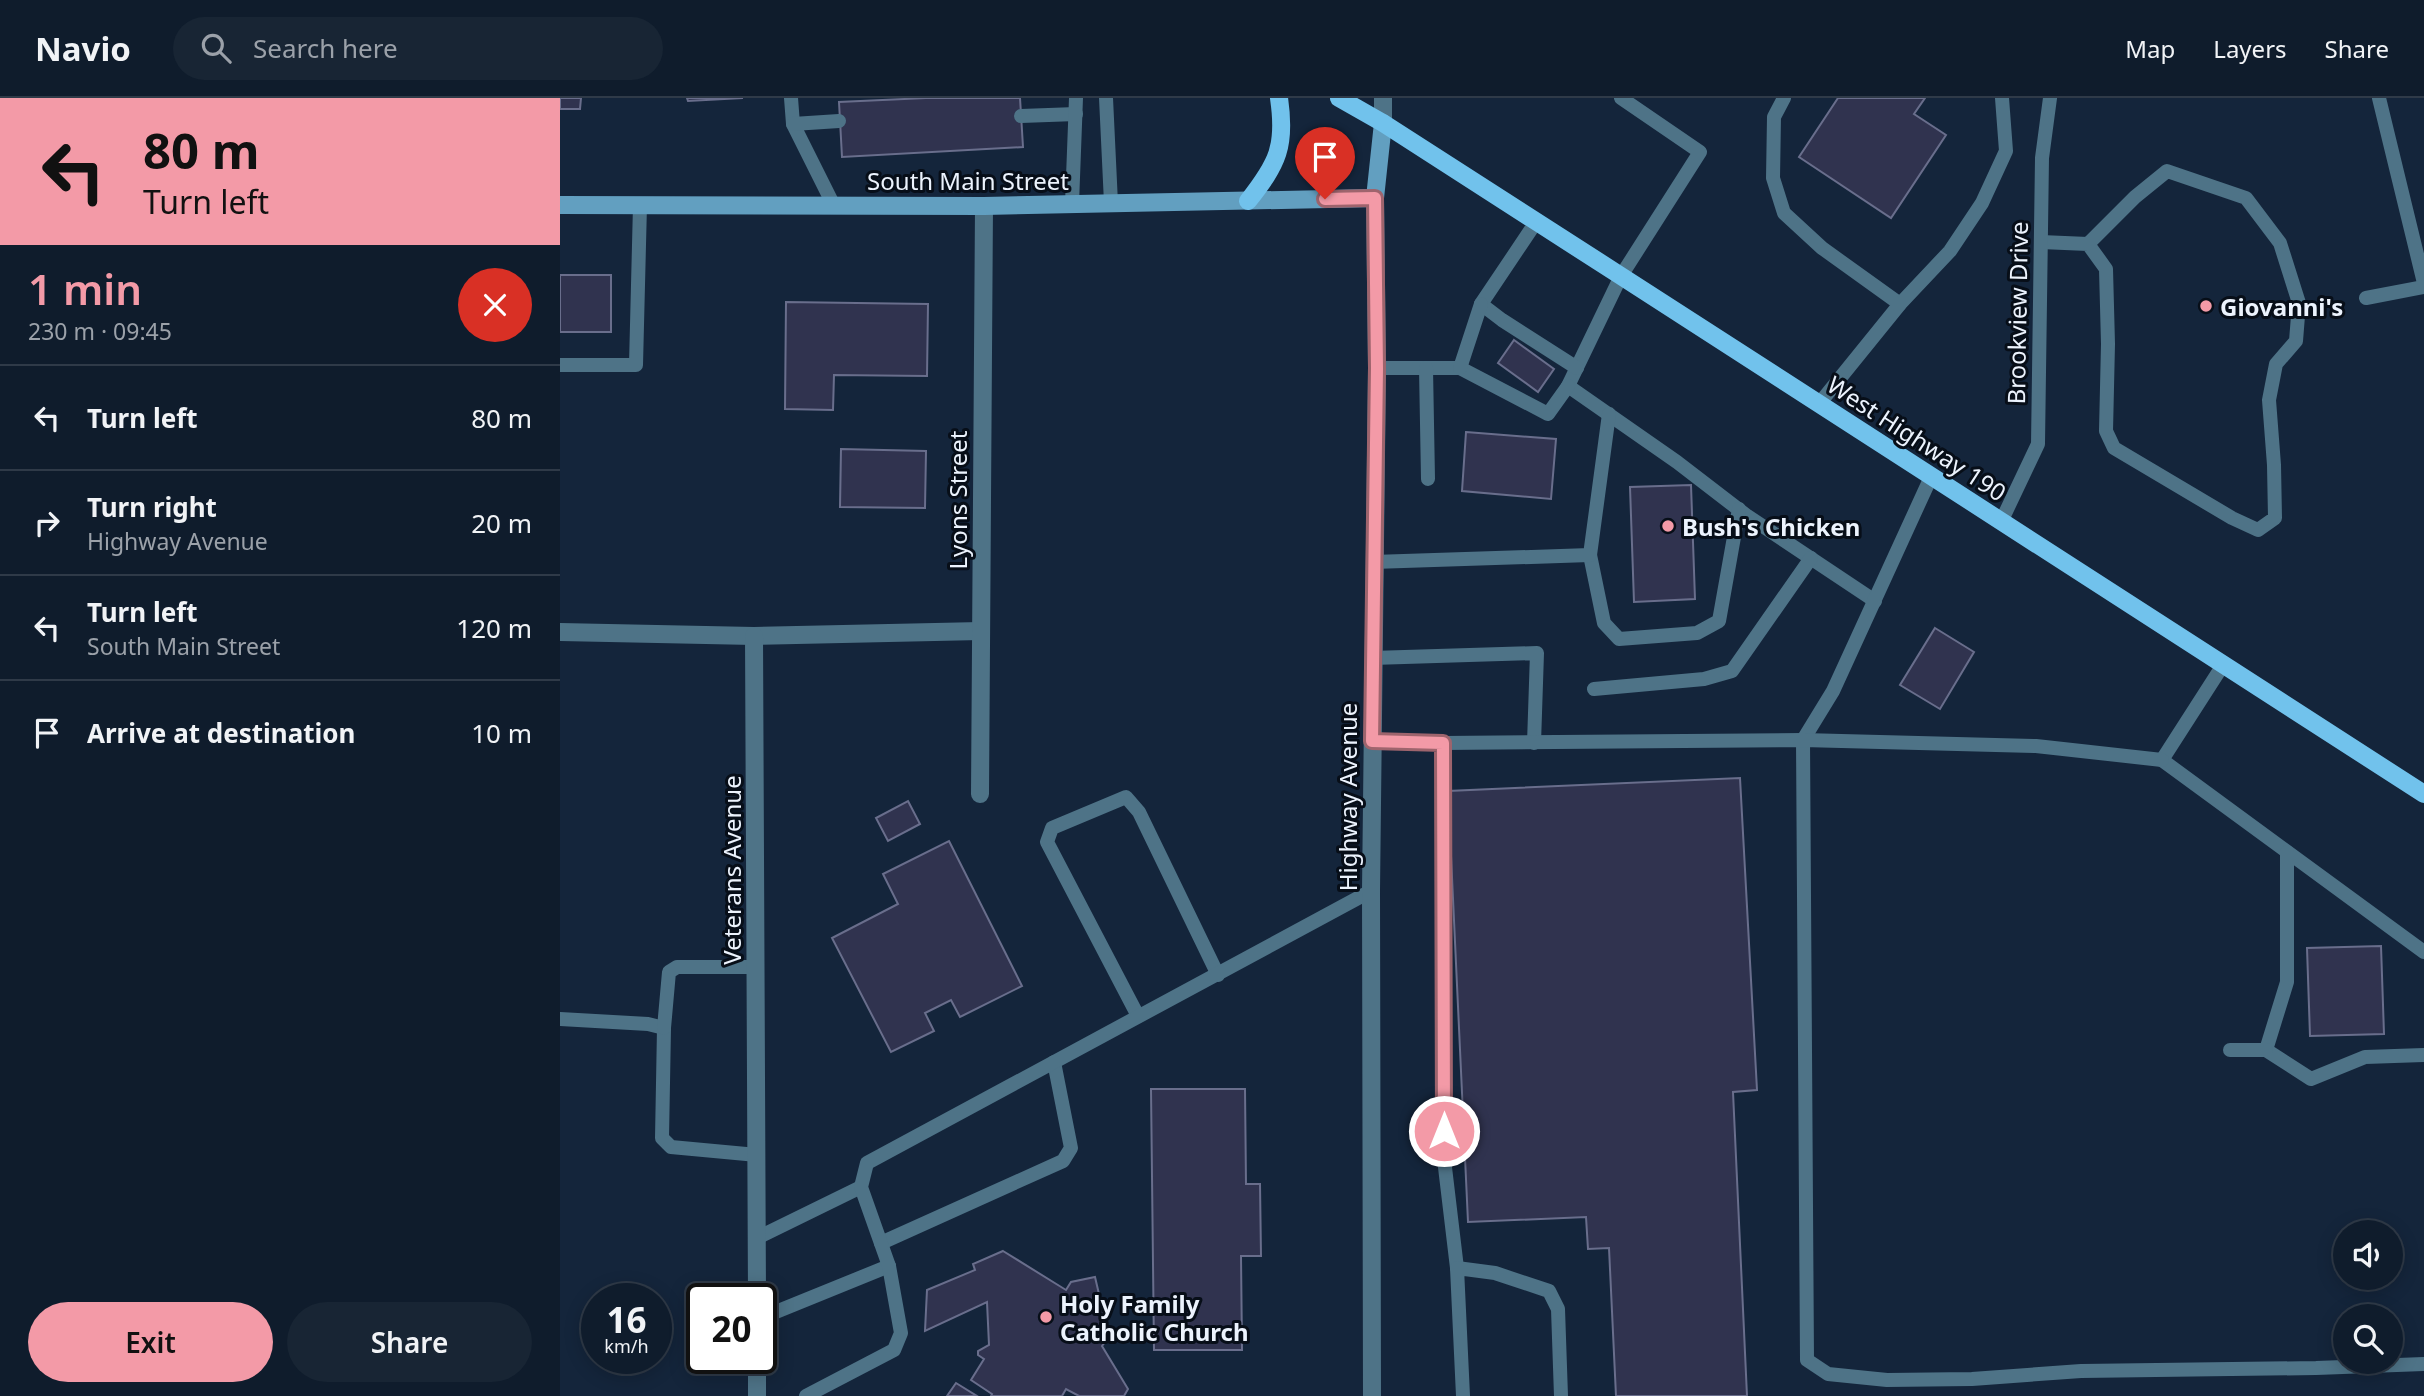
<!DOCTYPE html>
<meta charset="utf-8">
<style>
body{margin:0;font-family:"Noto Sans",sans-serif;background:#182534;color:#f1f3f6;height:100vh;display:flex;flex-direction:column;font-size:26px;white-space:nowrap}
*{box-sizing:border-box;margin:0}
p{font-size:23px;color:#9ba1a9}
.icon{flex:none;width:38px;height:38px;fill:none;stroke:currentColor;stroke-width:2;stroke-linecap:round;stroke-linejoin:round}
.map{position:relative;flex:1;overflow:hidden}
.side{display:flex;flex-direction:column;background:#0f1c2c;width:560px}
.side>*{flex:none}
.hud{background:#f39aa7;color:#111;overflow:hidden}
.controls{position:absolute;left:1773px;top:1122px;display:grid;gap:14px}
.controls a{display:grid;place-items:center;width:70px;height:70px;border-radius:50%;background:#0f1c2c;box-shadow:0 4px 18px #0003,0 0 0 2px #2f3a48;font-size:35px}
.speed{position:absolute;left:21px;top:1185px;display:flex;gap:14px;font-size:35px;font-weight:700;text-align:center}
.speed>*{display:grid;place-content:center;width:91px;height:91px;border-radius:50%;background:#0f1c2c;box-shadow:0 4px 18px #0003,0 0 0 2px #2f3a48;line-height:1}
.speed small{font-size:18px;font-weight:400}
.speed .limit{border:4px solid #111;border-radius:10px;background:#fff;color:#111}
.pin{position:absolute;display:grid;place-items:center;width:60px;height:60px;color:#fff;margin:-72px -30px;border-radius:50% 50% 50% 0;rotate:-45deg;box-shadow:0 0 7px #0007}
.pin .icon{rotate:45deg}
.me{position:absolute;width:77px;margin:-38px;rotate:0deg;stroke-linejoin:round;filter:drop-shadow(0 0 5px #0008)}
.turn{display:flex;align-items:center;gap:24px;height:147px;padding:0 28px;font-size:32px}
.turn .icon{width:91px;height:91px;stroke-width:2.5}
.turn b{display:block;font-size:49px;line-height:60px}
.round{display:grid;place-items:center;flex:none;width:74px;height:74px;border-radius:37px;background:#182534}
.headline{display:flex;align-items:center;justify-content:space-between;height:119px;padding:0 28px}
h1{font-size:42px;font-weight:600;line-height:52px;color:#f39aa7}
.primary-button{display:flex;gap:14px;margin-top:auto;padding:14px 28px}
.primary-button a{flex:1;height:80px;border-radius:42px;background:#f39aa7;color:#111;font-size:28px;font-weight:600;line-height:80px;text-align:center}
.primary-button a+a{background:#182534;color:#f1f3f6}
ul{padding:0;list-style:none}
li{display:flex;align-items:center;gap:21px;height:105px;padding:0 28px;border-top:2px solid #2f3a48}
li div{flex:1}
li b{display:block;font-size:26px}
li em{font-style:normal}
header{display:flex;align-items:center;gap:42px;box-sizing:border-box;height:98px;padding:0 35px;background:#0f1c2c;border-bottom:2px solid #2f3a48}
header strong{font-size:33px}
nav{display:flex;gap:38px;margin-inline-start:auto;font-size:24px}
.search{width:490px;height:63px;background:#182534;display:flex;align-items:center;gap:18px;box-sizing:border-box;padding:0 24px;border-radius:38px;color:#9ba1a9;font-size:26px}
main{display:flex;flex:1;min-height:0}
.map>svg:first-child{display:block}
</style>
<header>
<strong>Navio</strong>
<div class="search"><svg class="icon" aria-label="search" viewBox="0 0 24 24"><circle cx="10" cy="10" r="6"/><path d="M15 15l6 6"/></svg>Search here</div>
<nav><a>Map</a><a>Layers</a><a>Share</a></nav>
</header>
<main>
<section class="side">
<div class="hud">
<div class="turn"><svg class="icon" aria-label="left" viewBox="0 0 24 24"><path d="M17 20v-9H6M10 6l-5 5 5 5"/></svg><div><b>80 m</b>Turn left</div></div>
</div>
<div class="headline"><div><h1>1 min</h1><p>230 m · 09:45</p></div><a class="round" style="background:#d93025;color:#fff"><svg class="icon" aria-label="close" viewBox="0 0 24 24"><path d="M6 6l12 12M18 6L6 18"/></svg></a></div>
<ul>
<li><svg class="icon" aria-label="left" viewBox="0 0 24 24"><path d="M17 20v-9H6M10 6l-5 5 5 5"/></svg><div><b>Turn left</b></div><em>80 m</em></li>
<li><svg class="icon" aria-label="right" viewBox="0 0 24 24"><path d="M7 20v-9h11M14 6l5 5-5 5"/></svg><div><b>Turn right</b><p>Highway Avenue</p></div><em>20 m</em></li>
<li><svg class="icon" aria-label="left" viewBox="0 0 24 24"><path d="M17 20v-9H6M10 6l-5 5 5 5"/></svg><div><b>Turn left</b><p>South Main Street</p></div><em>120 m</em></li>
<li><svg class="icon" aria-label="arrive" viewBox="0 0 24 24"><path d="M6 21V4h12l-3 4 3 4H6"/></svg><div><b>Arrive at destination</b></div><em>10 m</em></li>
</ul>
<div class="primary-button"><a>Exit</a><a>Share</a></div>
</section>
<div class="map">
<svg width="1864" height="1298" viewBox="0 0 1864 1298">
<rect width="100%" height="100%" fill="#14253b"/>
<g fill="#30334f" stroke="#696e8c" stroke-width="2">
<polygon points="0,0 21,0 20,11 0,11"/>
<polygon points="127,0 183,0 128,3"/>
<polygon points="366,0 460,0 463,49 282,59 279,4"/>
<polygon points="1278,0 1365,0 1354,16 1386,37 1331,120 1239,59"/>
<rect x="0" y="177" width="51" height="57"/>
<polygon points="226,204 368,206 367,278 274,277 273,312 225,311"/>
<polygon points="954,242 994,271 978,294 938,265"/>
<polygon points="906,334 996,341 991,401 902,393"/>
<polygon points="281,351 366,353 365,410 280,409"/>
<polygon points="1131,387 1135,501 1074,504 1070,389"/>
<polygon points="1375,530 1414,554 1380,611 1340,587"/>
<polygon points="1180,680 1197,992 1173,994 1187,1298 1056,1298 1049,1150 1028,1151 1026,1119 908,1124 888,693"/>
<polygon points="348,703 360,726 328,743 316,720"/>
<polygon points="389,743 462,888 400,919 391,902 365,915 374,933 331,954 272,840 338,806 323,776"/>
<polygon points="1821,848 1824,936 1750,938 1747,850"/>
<polygon points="591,991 685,991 686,1086 700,1086 701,1158 681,1158 682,1252 594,1252"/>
<polygon points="443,1153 506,1192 511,1184 535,1179 549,1239 542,1248 568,1291 564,1298 519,1298 506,1291 502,1298 431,1298 432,1296 411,1282 424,1261 418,1257 418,1253 429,1247 427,1204 365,1233 367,1192 415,1172 413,1166"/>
<polygon points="396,1285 417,1298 387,1298"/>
</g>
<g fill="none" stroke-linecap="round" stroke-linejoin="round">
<g stroke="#4e7387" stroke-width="14">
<polyline points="231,0 233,26 274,108"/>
<polyline points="546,0 551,105"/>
<polyline points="1061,0 1140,54 1061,178 1008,288 1117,364 1186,417 1315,503"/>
<polyline points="1224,0 1214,19 1213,80 1224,115 1262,150 1340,206"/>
<polyline points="1819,0 1864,185"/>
<polyline points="461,18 516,16"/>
<polyline points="233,26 279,23"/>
<polyline points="512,106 516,0"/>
<polyline points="976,124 921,206 942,222 1017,270"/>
<polyline points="1481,144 1528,146 1546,171 1548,246 1546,333 1554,350 1672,420 1698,432 1715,420 1714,367 1709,302 1716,266 1736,243 1739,205 1720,145 1686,100 1607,73 1575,99 1528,146"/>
<polyline points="1806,200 1864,189"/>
<polyline points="0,267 76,267 80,107"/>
<polyline points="817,270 900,270 988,316 1008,288"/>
<polyline points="866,270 868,381"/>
<polyline points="900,270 921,206"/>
<polyline points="1259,306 1340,206 1390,153 1422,105 1446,53 1442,0"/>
<polyline points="1371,379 1273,593 1243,642 1247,1262 1268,1276 1327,1282 1412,1281 1521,1273 1756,1270 1864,1266"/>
<polyline points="1441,424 1478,346 1482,60 1490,0"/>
<polyline points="1030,457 1044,525 1059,541 1137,535 1159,523 1179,411"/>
<polyline points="813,464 1030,457 1049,316"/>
<polyline points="812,560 977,555 974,645"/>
<polyline points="1663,567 1602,662 1864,854"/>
<polyline points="1034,591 1144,581 1172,573 1251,460"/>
<polyline points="812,643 883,645"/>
<polyline points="1727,754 1727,884 1706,952 1751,981 1805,959 1864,957"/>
<polyline points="578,918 487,744 492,730 566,699 579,714 658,877"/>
<polyline points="0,921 88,926 104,930 102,1040 111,1049 197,1057"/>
<polyline points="104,930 109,874 117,869 196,869"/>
<polyline points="1670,952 1706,952"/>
<polyline points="197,1140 301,1089"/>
<polyline points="321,1145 503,1063 511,1050 494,964"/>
<polyline points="897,1170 884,1061 883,645 1243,642 1476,648 1602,662"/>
<polyline points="201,1220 329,1168"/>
<polyline points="246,1298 334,1252 341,1235 329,1168 301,1089 307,1065 811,793"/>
<polyline points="903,1298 897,1170 935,1175 989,1193 998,1211 1001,1298"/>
</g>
<g stroke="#4e7387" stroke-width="18">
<polyline points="0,534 194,538 421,533"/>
<polyline points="194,538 197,1200"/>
<polyline points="420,696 424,108"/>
<polyline points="197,1298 197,1260"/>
</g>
<g stroke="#4e7387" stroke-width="18">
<polyline points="823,25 823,0"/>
<polyline points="812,1298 811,793 817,270 815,100"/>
</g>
<polyline stroke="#629fc0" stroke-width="18" points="0,107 424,108 815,100 823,25"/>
<g stroke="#71c2ec" stroke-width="18">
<polyline points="779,0 823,25 1061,178 1864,696"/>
<path d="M 688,103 C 718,65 726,48 719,0"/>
</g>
</g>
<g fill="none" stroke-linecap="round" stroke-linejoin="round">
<g stroke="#9e646d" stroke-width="18">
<polyline id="route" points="765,101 815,100 817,270 812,643 883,645 884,1033"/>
</g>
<use href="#route" stroke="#f39aa7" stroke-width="12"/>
</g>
<g fill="#f39aa7" stroke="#070e18" stroke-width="2.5">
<circle cx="1646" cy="208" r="7"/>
<circle cx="1108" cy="428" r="7"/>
<circle cx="486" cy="1219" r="7"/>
</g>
<g text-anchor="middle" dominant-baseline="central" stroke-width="6" stroke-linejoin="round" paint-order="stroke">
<g font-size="24" fill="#ecf3fd" stroke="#070e18">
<text x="408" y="82">South Main Street</text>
<text transform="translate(1457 215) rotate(-89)">Brookview Drive</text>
<text transform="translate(1357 340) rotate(33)">West Highway 190</text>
<text transform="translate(397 402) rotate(-90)">Lyons Street</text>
<text transform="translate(787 699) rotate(-90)">Highway Avenue</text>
<text transform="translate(171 772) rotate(-90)">Veterans Avenue</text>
</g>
<g font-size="24" font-weight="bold" fill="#ecf3fd" stroke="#070e18" text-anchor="start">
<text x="1660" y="208">Giovanni's</text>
<text x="1122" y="428">Bush's Chicken</text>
<text x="500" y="1205">Holy Family<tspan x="500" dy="28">Catholic Church</tspan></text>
</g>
</g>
</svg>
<div class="controls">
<a><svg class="icon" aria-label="sound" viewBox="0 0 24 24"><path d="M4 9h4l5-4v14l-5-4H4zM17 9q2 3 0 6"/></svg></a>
<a><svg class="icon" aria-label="search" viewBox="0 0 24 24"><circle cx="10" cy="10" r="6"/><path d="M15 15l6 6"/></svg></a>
</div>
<div class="speed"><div>16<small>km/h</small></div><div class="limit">20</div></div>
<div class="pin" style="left:765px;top:101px;background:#d93025"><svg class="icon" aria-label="arrive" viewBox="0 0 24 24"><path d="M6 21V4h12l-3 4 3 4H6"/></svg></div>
<svg class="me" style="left:884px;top:1033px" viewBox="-20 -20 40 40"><circle r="17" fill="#f39aa7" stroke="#fff" stroke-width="3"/><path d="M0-11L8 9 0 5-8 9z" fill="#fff"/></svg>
</div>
</main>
